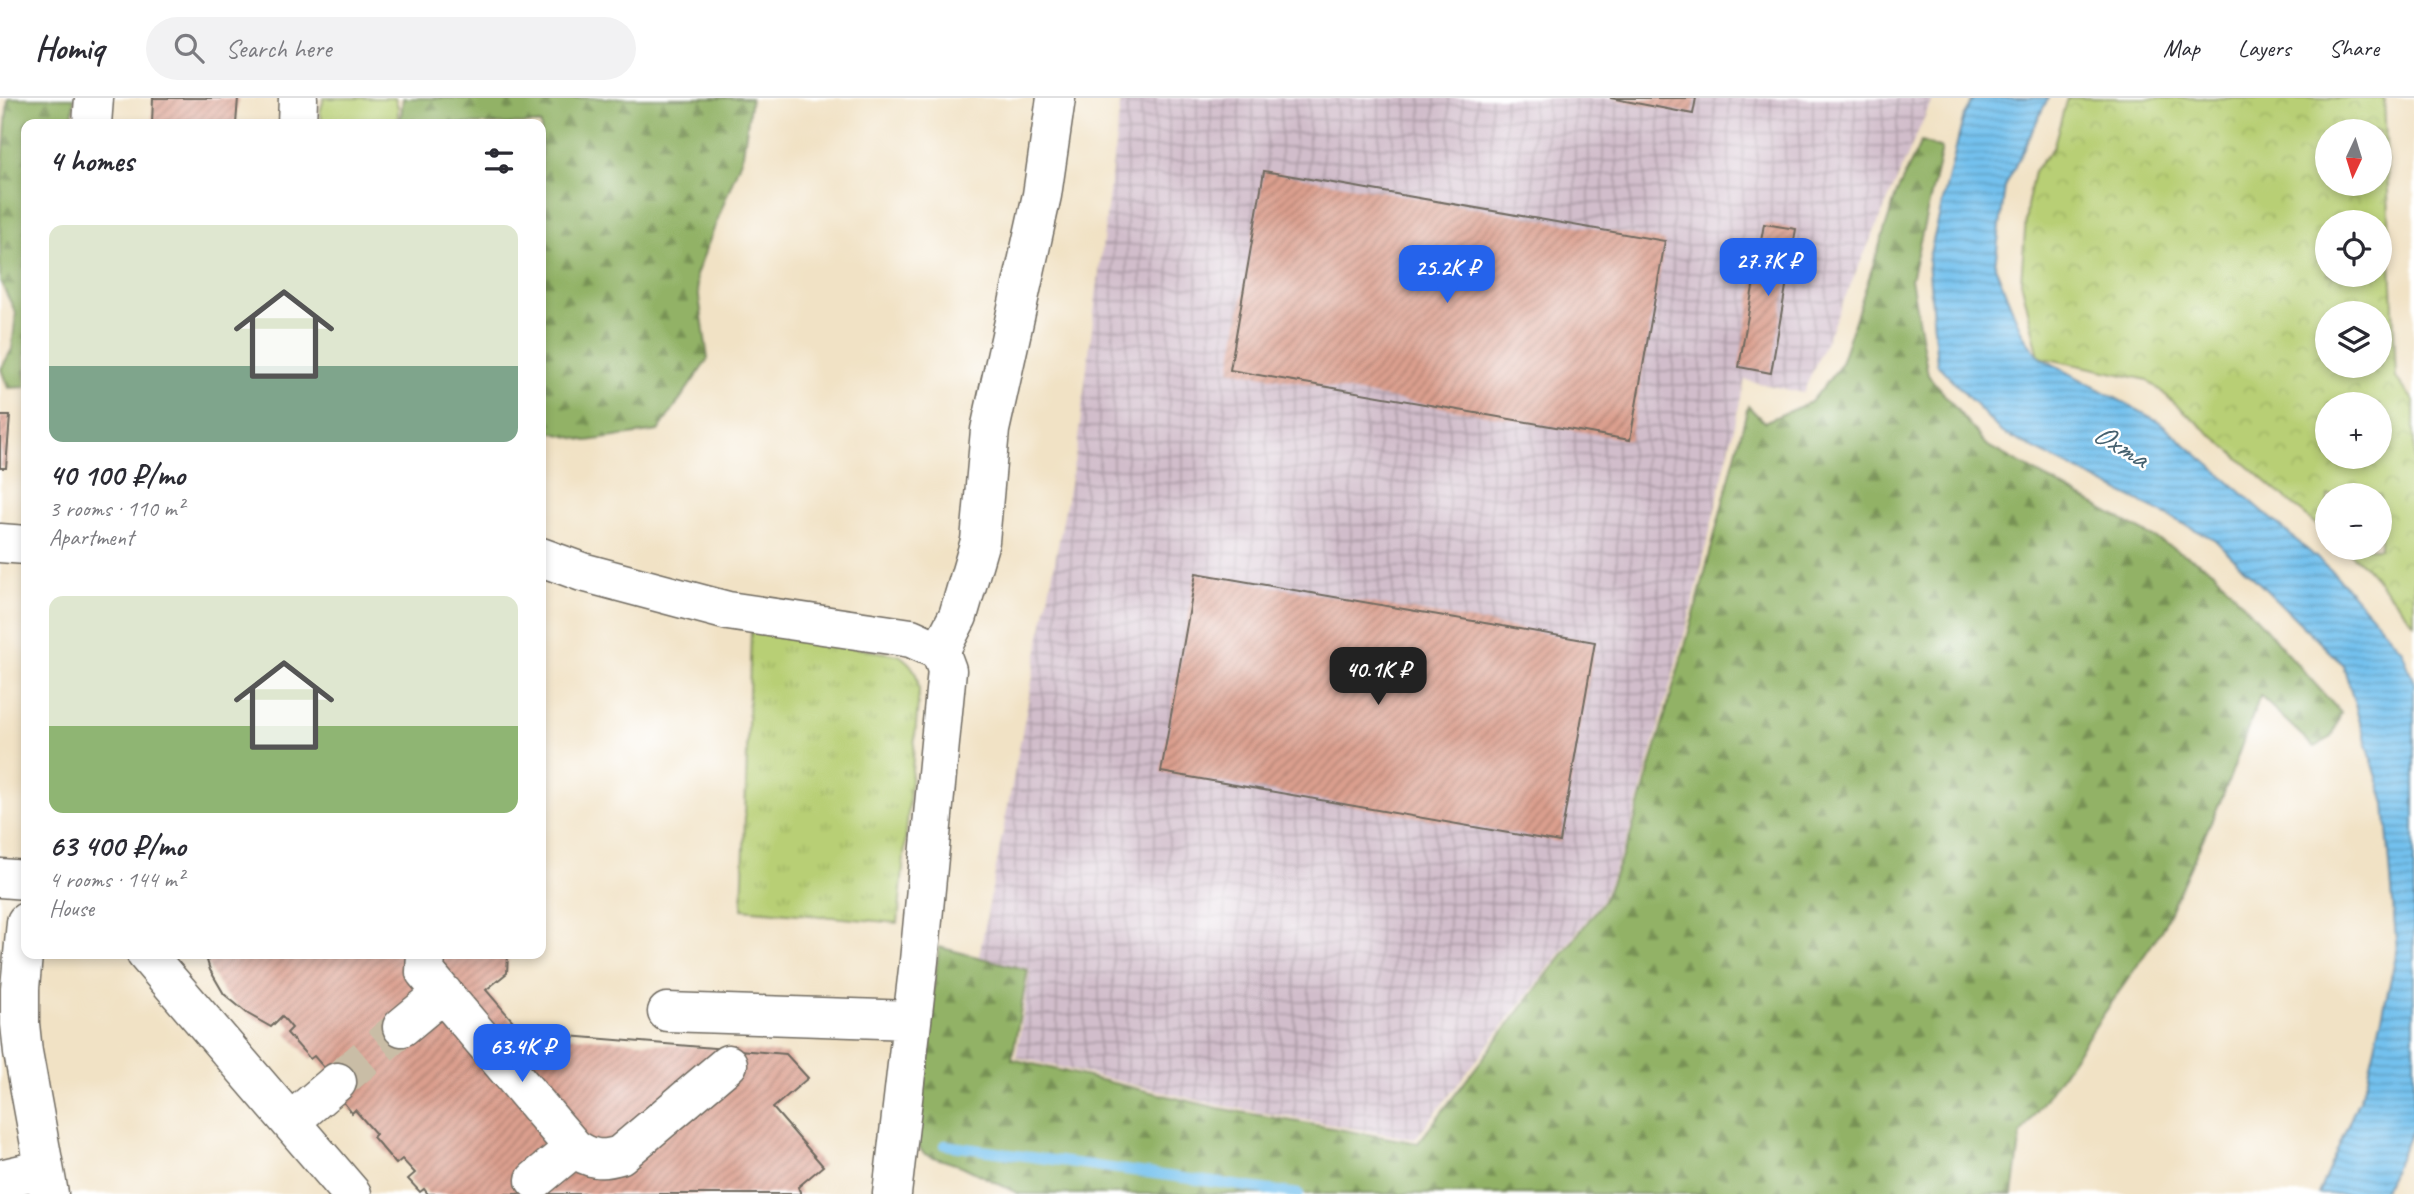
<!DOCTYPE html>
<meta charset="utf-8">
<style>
:root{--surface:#fff;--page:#f2f2f3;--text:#2b2b33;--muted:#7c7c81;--line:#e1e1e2;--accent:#2563eb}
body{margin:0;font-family:Caveat,sans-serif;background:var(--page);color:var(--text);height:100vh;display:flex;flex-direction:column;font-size:26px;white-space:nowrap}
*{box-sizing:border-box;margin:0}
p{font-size:23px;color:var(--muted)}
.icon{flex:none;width:38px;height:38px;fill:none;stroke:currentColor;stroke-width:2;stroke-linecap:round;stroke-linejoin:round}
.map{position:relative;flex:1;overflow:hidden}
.drawer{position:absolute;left:21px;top:21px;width:525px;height:840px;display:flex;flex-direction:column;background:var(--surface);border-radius:14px;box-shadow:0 4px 10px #0003}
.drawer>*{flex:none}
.needle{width:46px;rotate:184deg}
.buttons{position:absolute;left:2315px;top:21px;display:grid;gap:14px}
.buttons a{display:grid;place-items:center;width:77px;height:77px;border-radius:50%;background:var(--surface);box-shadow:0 4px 10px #0003;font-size:35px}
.price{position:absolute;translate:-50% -60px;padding:0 16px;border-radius:14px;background:var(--accent);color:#fff;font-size:23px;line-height:46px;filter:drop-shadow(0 2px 4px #0008)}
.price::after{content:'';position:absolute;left:50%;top:42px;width:21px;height:16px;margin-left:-10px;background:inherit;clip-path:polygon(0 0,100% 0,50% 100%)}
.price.active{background:#222;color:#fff}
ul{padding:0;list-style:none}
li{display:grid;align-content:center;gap:14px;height:371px;padding:0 28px}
li span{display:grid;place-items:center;height:217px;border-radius:14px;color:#555}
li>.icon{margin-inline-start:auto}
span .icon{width:126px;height:126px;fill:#fffc;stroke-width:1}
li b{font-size:30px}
h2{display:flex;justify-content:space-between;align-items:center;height:84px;padding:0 28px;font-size:30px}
header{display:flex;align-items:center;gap:42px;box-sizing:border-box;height:98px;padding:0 35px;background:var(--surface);border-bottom:2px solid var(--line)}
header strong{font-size:33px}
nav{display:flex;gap:38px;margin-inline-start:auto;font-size:24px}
.search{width:490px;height:63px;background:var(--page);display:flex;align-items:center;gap:18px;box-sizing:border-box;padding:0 24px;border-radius:38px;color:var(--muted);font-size:26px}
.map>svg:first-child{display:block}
.industrial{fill:url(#industrial-grid)}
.grass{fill:url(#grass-tufts);stroke:#727d50;stroke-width:2}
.forest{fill:url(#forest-firs);stroke:#5e6e48;stroke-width:2}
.park{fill:url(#park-crowns);stroke:#727d50;stroke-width:2;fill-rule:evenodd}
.garden{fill:#b8cf74;stroke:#727d50;stroke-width:2}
.water{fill:url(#water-rules);stroke:#4f768c;stroke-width:2}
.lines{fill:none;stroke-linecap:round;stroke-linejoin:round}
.stream{stroke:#73c1ee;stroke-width:10}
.building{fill:url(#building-hatch)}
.minor-tunnel{stroke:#c9bda6;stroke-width:38;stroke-dasharray:38 19;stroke-linecap:butt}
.minor-casing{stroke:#706b61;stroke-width:41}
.minor{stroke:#fff;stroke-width:38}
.labels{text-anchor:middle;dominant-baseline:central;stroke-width:5;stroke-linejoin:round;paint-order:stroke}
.water-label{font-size:30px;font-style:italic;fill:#44606f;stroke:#fff}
</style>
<header>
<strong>Homiq</strong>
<div class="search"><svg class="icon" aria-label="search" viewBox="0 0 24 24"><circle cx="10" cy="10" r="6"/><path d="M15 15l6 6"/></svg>Search here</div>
<nav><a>Map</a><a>Layers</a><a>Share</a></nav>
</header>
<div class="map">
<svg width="2414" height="1096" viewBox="0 0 2414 1096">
<defs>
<pattern id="industrial-grid" width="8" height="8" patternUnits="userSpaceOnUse" patternTransform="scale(1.75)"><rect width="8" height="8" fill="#d1bdcb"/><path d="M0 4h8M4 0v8" fill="none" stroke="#aa9aa5"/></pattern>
<pattern id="grass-tufts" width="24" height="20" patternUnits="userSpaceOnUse" patternTransform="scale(1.75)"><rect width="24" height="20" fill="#b8cf74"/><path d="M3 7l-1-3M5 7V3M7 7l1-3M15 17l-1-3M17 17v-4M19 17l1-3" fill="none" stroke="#9eb265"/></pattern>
<pattern id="forest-firs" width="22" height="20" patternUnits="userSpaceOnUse" patternTransform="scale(1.75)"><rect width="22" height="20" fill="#92b266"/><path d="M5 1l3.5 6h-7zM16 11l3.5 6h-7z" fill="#779154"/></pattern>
<pattern id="park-crowns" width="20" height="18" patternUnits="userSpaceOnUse" patternTransform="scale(1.75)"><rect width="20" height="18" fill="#b8cf74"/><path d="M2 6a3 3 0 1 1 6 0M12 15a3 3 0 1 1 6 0" fill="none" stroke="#9eb265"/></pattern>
<pattern id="water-rules" width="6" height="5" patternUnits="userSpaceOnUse" patternTransform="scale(1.75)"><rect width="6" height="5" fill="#73c1ee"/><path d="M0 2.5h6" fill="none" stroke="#5f9dc1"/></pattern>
<pattern id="building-hatch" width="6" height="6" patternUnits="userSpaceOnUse" patternTransform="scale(1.75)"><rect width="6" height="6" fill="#db9f8e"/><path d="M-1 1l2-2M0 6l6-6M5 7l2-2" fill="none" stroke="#b28274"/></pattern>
</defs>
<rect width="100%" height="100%" fill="#fff"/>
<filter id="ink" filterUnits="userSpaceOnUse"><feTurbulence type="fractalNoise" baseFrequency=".0143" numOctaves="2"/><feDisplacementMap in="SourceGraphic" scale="14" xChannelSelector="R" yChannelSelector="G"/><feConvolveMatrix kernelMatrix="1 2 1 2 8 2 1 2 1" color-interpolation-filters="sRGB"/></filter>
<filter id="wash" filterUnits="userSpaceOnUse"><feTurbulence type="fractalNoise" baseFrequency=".00686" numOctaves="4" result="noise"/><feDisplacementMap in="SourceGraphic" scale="28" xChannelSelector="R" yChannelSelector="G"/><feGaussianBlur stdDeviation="1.57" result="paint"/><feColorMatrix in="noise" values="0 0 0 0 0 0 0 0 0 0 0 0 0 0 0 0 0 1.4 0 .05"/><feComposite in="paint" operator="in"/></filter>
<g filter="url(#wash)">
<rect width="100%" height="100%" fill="#f1e2c5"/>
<!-- industrial -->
<path class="industrial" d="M1121 0H1933L1803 295 1745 282 1694 502 1628 739 1602 802 1415 1041 1218 1007 1016 959 1030 871 979 858 1077 349Z"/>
<!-- grass -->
<path class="grass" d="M751 533 899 557C914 567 918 576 919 594L898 825 742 811Z"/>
<!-- forest -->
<path class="forest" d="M8 0H74L72 26H26V289L8 290 1 271 12 251 16 215 0 183V100Z
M403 0H751L743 56 696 177 708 261 658 333 587 343 541 332V26H400Z
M1921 44 1942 51 1911 181 1928 277 1986 347 2213 472 2341 615 2332 639 2314 649 2260 598 2224 695 2161 833 2021 1036 2013 1096H1019L964 1069 924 1056 915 1044 939 849 1028 872 1012 961 1218 1010 1418 1045 1604 802 1630 739 1696 509 1748 308 1764 324 1811 304 1840 268 1897 94Z"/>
<!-- park -->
<path class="park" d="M2067 0H2384L2396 280 2414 303V525L2365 468 2343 450H2380V397H2328L2327 436 2148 282 2039 259 2021 183 2027 108 2034 73 2053 50ZM2328 33H2380V86H2328ZM2328 124H2380V177H2328ZM2328 215H2380V268H2328ZM2328 306H2380V359H2328Z"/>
<!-- garden -->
<path class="garden" d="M324 0H395L398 9V24L397 26H323L320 14Z"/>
<!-- water -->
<path class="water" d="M1974 0H2048L2005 89 1995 168 2022 235 2039 259 2160 324 2333 474 2402 552 2414 585V1029L2382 1096H2318L2367 983 2397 854 2385 706 2343 567 2214 441 2001 334 1937 266 1928 163 1964 17Z"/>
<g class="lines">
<!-- stream -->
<path class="stream" d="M945 1047 1299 1096"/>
</g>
<g id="blocks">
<!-- building -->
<path class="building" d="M153 0H238L236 26H152Z
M1610 0H1696L1693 16Z
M1264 73 1665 143 1630 342 1230 272Z
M1764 126 1796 131 1771 275 1739 269Z
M0 318H10L6 370H0Z
M1196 475 1595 544 1560 744 1161 674Z
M205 856H508L507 875 486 892 544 959 568 938 786 956 808 980 773 1010 823 1068 798 1089 801 1096H428L424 1091 420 1094 408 1081 415 1075 402 1061 396 1066 373 1039 376 1036 355 1012 352 1015 341 1001 347 996 314 958 310 961 287 935 292 930 282 918 271 929 248 916 224 896 210 872Z"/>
</g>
</g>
<g filter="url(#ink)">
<use href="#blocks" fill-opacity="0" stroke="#706b61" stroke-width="2"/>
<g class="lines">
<!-- minor-tunnel -->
<path class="minor-tunnel" d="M337 984 402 929"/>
<defs>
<path id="minor" d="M92 26 94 0
M297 26 298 0
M0 445 26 447
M541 459 582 474 728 513 911 540 940 553
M0 780 26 782
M26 824 20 890V926L23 954 49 1096
M146 856 352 1096
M426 856 425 874 574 1050C590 1061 601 1063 620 1057L728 966
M667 914 912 922
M402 929 443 895
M290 1024 337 984
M0 1081 44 1071
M535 1082 574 1050
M892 1096 919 863 947 572 940 553 958 518 980 443 990 332 1042 97 1056 0"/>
</defs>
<!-- minor casing -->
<use href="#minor" class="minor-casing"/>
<!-- minor -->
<use href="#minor" class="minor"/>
</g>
</g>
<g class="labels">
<!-- water labels -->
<g class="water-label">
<text transform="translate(2121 347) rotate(31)">Охта</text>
</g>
</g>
</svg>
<div class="buttons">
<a><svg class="needle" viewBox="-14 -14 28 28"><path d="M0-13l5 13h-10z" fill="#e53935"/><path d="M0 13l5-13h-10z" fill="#7c7c81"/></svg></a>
<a><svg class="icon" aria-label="locate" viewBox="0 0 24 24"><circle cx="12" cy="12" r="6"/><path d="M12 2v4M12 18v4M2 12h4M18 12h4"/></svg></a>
<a><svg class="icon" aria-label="layers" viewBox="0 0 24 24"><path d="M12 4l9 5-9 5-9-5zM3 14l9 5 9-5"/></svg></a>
<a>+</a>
<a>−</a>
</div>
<b class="price" style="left:1768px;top:200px">27.7K ₽</b>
<b class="price" style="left:1447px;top:207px">25.2K ₽</b>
<b class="price active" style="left:1378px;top:609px">40.1K ₽</b>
<b class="price" style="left:522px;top:986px">63.4K ₽</b>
<section class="drawer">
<h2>4 homes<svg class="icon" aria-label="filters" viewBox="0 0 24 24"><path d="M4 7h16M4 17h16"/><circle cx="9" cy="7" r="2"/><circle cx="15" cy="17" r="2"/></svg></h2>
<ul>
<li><span style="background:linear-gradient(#dfe7d0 65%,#7fa58c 0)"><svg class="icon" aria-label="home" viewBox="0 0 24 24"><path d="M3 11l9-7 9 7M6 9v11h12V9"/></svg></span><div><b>40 100 ₽/mo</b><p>3 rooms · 110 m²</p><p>Apartment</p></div></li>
<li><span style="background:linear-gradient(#dfe7d0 60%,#8fb573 0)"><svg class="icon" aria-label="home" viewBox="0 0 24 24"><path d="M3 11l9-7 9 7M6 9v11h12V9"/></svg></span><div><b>63 400 ₽/mo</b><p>4 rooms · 144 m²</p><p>House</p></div></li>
</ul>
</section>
</div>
